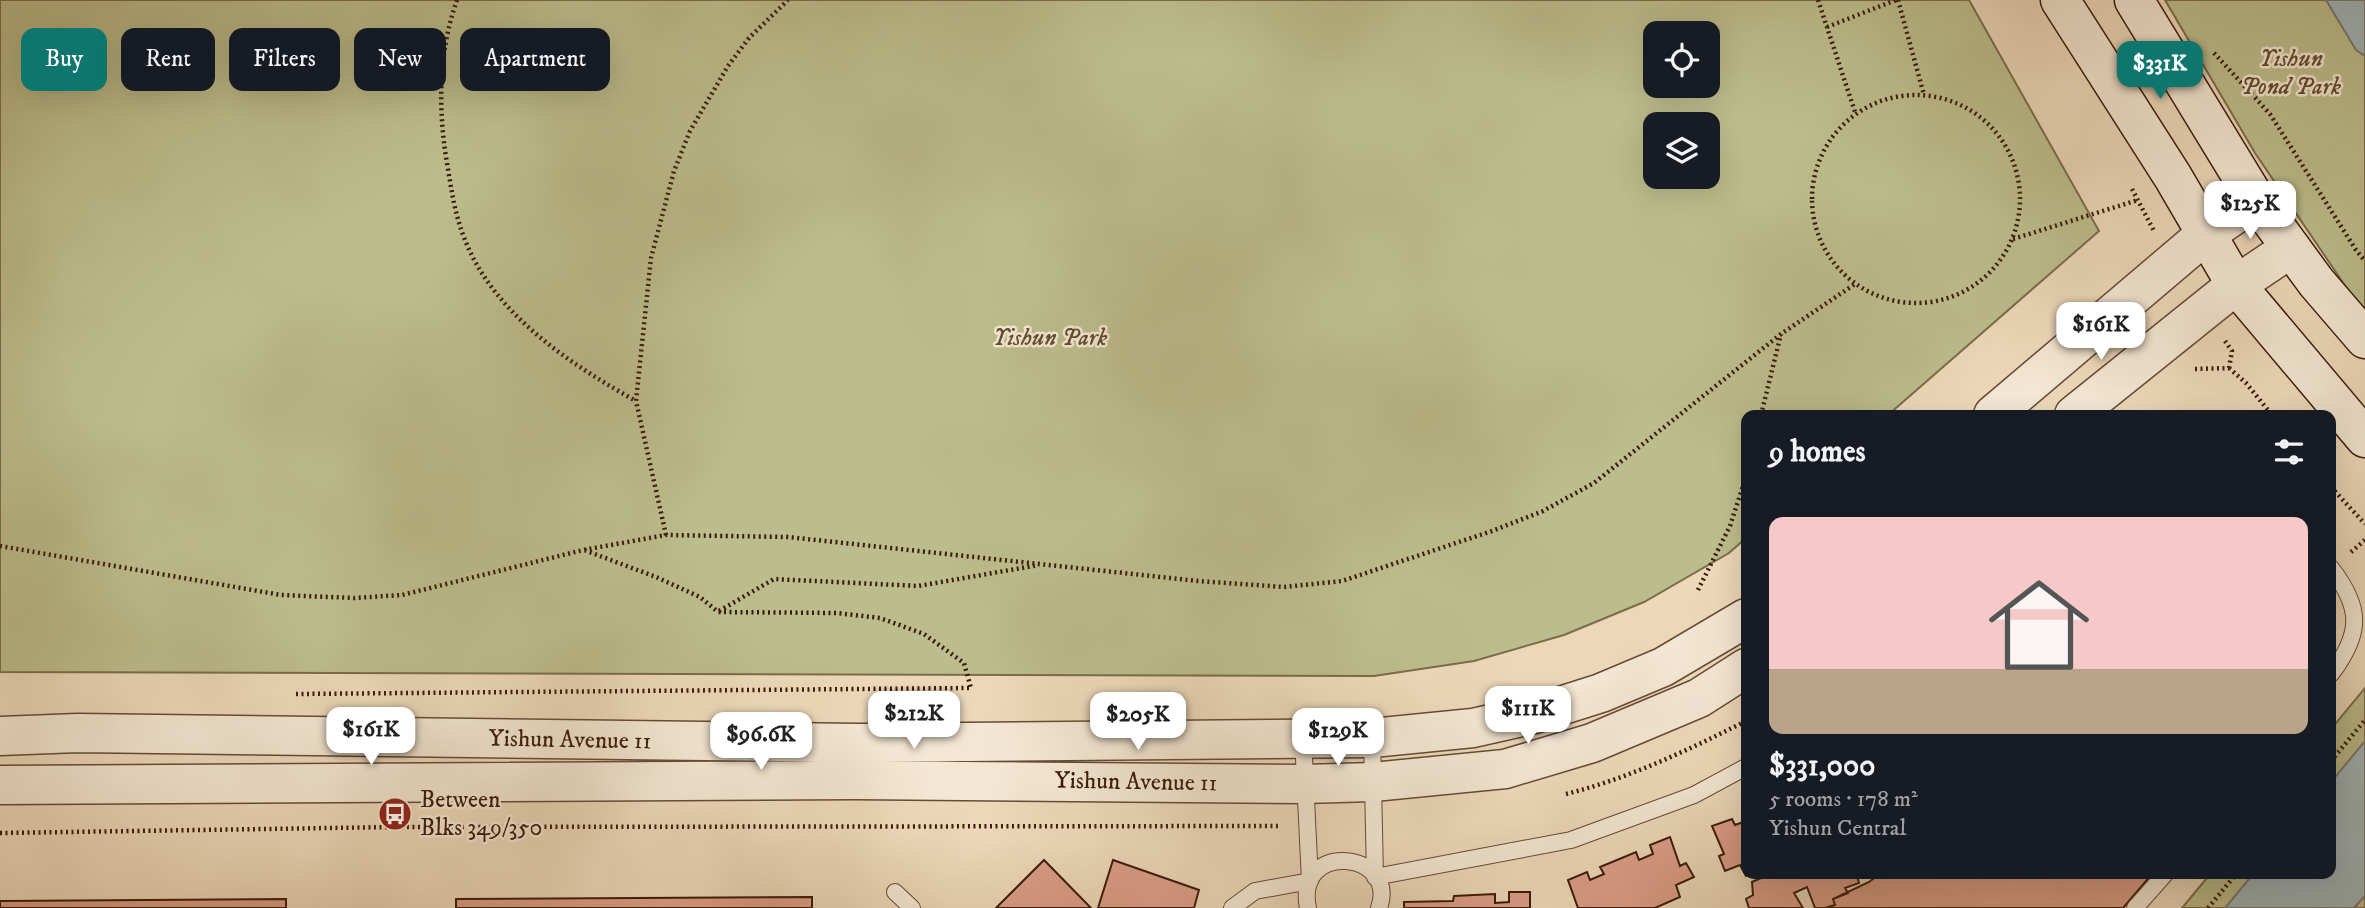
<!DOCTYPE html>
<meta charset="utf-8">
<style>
:root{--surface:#171b24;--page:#242831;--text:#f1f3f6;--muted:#9ea1a6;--accent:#0f766e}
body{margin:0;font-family:"IM FELL DW Pica",serif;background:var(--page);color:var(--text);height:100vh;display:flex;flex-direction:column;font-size:26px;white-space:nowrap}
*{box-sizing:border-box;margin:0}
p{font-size:23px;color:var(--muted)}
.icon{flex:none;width:38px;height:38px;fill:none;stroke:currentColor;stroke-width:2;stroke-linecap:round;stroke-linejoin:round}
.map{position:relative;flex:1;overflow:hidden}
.drawer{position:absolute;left:1741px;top:410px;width:595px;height:469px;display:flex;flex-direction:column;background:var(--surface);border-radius:14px;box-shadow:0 7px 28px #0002}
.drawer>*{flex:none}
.guide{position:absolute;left:21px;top:28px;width:665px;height:63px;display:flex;gap:14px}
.fabs{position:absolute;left:1643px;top:21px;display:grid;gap:14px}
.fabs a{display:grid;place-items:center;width:77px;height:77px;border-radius:14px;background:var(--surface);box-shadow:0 7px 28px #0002;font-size:35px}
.price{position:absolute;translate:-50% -60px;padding:0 16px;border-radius:14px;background:#fff;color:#222;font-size:23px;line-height:46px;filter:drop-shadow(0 2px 4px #0008)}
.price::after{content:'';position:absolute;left:50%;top:42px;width:21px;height:16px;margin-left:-10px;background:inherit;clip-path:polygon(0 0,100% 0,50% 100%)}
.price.on{background:var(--accent);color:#fff}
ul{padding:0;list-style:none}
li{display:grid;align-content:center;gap:14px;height:371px;padding:0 28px}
li span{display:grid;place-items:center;height:217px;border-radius:14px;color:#555}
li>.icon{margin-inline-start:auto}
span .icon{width:126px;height:126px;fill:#fffc;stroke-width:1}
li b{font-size:30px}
h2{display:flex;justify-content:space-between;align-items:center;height:84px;padding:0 28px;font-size:30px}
.chip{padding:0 24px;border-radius:14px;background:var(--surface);box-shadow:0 7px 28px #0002;font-size:24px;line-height:63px}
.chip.on{background:var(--accent);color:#fff}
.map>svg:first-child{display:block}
.green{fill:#bcbd8c;stroke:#7b6c4a;stroke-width:2;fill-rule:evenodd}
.water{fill:#9fb6bb;stroke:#777874;stroke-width:2}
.building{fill:#db9d86;stroke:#3a1b09;stroke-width:2}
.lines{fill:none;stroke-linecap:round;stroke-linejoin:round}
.service-casing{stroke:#664a35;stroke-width:18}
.tertiary-casing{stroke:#664a35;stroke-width:41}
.secondary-casing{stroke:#3a1b09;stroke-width:41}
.path{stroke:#3a1b09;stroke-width:4.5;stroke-dasharray:2 3.5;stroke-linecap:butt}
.service{stroke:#f3e6d2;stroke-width:16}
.tertiary{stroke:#f3e6d2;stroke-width:38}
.secondary{stroke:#f3e6d2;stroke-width:38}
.labels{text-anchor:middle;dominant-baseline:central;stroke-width:5;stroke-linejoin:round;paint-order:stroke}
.park-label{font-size:24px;font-style:italic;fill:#614c30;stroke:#f3e6d2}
.street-label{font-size:24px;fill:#3a1b09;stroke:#f3e6d2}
.poi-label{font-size:24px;fill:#3a1b09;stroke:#f3e6d2;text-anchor:start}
</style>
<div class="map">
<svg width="2365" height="908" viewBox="0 0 2365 908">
<rect width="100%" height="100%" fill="#ecd8b9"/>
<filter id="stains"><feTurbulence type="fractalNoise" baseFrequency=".00286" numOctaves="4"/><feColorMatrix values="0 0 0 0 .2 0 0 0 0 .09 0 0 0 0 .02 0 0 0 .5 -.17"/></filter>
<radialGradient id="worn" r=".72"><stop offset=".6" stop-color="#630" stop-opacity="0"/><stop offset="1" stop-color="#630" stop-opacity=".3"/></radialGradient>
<!-- green -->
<path class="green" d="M0 0H1969L2099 231 1888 415H1746V538L1729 553 1644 602 1564 635 1474 661 1374 676 0 672ZM1708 33V86H1656V33ZM1708 124V177H1656V124Z
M2165 0H2365V315L2255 153Z
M2365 688V908H2182L2211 873H2331V729Z"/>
<!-- water -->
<path class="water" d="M2326 0H2365V56L2356 50Z
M2365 741V896L2354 908H2225L2254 873H2331V782Z"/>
<!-- building -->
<path class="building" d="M1746 811V873H1754L1746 876 1740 865 1725 871 1719 856 1724 854 1712 826 1732 819 1735 825 1746 821 1745 812Z
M1670 837 1680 866 1686 863 1694 877 1676 885 1680 897 1655 908H1578L1568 880 1587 872 1590 880 1604 874 1600 867 1636 852 1639 860 1653 854 1650 845Z
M1044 860 1091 908H996Z
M1113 860 1199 890 1194 908H1098Z
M1767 873H1856L1859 883 1845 888 1848 893 1833 899 1835 905 1825 908H1815L1807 887 1794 893 1803 908H1749L1746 899 1753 895 1752 882 1768 875Z
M2153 873 2123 908H1825L1835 905 1833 899 1869 882 1881 873Z
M1509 892H1530V908H1404V902L1453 901 1454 896 1495 894V903L1509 902Z
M812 897V908H456V899Z
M286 899V908H0V901Z"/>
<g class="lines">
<defs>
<path id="service" d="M2331 568C2362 608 2362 633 2331 674
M1372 738 1375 877 1571 840 1694 795 1746 767
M895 892 912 908
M1232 908 1255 891 1310 881 1303 738
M1308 908C1294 840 1399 851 1379 908
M2135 908 2166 873"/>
<path id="tertiary" d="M1993 415 2205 235 2256 200
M2074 415 2236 285 2291 248
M0 736 78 733 858 743 1372 738 1473 728 1535 714 1601 693 1663 667 1746 618
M0 785 856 780 1304 784 1373 782 1505 769 1592 743 1699 698 1746 668"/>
<path id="secondary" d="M2060 0 2173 177 2236 285 2365 438
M2134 0 2256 200 2316 282 2365 339"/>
</defs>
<!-- service casing -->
<use href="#service" class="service-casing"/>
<!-- tertiary casing -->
<use href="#tertiary" class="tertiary-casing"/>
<!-- secondary casing -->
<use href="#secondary" class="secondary-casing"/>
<!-- path -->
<path class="path" d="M457 0C439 51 438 105 446 157 451 186 454 213 465 240 494 314 570 364 636 401
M1818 0 1855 112
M1898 0 1924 95
M1827 27 1896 0
M2214 53 2270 114 2356 250 2365 261
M1812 199a104 104 0 1 1 208 0a104 104 0 1 1-208 0Z
M2132 189 2154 231
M2013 239 2138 200
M2225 341 2232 351 2229 368
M2229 368 2246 383 2272 415
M2195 369 2229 368
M1761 415 1781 334
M2331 487 2365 524
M666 535 636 401 651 258 674 171 690 131 728 66 749 38 788 0
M0 546 281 595 354 598 402 595 583 550 666 535 788 537 1198 581 1284 587 1342 581 1492 531 1543 511 1594 483 1781 334 1855 284
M2351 552 2365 540
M1698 590 1730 526 1746 477
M719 611 774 579 918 586 1039 565
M296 694 971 688 964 663 924 634 880 618 837 613 718 612 700 597 656 577 584 550
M2331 761 2365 720
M1566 794C1630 778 1688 750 1746 721
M0 833 395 827 1280 826
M2208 908 2237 873"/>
<!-- service -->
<use href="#service" class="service"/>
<!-- tertiary -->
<use href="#tertiary" class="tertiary"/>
<!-- secondary -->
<use href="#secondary" class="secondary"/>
</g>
<!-- icons -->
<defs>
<symbol id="bus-disc" viewBox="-11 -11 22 22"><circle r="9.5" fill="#8f2418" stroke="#f3e6d2"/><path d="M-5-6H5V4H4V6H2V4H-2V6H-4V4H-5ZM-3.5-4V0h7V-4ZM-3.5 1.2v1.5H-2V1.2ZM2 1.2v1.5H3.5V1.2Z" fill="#fff"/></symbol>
</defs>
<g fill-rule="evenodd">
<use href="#bus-disc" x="376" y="795" width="38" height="38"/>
</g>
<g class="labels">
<!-- park labels -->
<g class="park-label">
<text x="2291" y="59">Yishun<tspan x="2291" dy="28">Pond Park</tspan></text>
<text x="1050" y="338">Yishun Park</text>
</g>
<!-- street labels -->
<g class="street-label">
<text transform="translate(570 740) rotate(1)">Yishun Avenue 11</text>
<text transform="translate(1136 782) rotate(1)">Yishun Avenue 11</text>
</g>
<!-- poi labels -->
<g class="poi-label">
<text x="420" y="800">Between<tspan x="420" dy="28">Blks 349/350</tspan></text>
</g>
</g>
<rect width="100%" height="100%" filter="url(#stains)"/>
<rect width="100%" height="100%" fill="url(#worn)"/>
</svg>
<div class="fabs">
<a><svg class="icon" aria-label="locate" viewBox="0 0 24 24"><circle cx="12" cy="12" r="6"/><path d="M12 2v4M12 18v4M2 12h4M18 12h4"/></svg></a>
<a><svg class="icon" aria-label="layers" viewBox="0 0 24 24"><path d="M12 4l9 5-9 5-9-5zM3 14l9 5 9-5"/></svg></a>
</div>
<b class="price on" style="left:2160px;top:101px">$331K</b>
<b class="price" style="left:2250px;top:241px">$125K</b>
<b class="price" style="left:2101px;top:362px">$161K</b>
<b class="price" style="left:1528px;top:746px">$111K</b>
<b class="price" style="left:914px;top:751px">$212K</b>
<b class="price" style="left:1138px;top:752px">$205K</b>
<b class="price" style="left:371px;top:767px">$161K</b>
<b class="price" style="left:1338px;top:768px">$129K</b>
<b class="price" style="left:761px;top:772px">$96.6K</b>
<div class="guide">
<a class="chip on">Buy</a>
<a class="chip">Rent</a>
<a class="chip">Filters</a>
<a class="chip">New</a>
<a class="chip">Apartment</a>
</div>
<section class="drawer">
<h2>9 homes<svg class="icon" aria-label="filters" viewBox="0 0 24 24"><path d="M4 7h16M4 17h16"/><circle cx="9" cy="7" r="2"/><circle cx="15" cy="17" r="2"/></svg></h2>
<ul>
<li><span style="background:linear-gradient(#f6c9c9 70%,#b9a48a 0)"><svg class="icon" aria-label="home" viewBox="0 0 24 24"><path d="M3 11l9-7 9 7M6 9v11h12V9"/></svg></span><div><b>$331,000</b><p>5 rooms · 178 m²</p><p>Yishun Central</p></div></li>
</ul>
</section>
</div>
